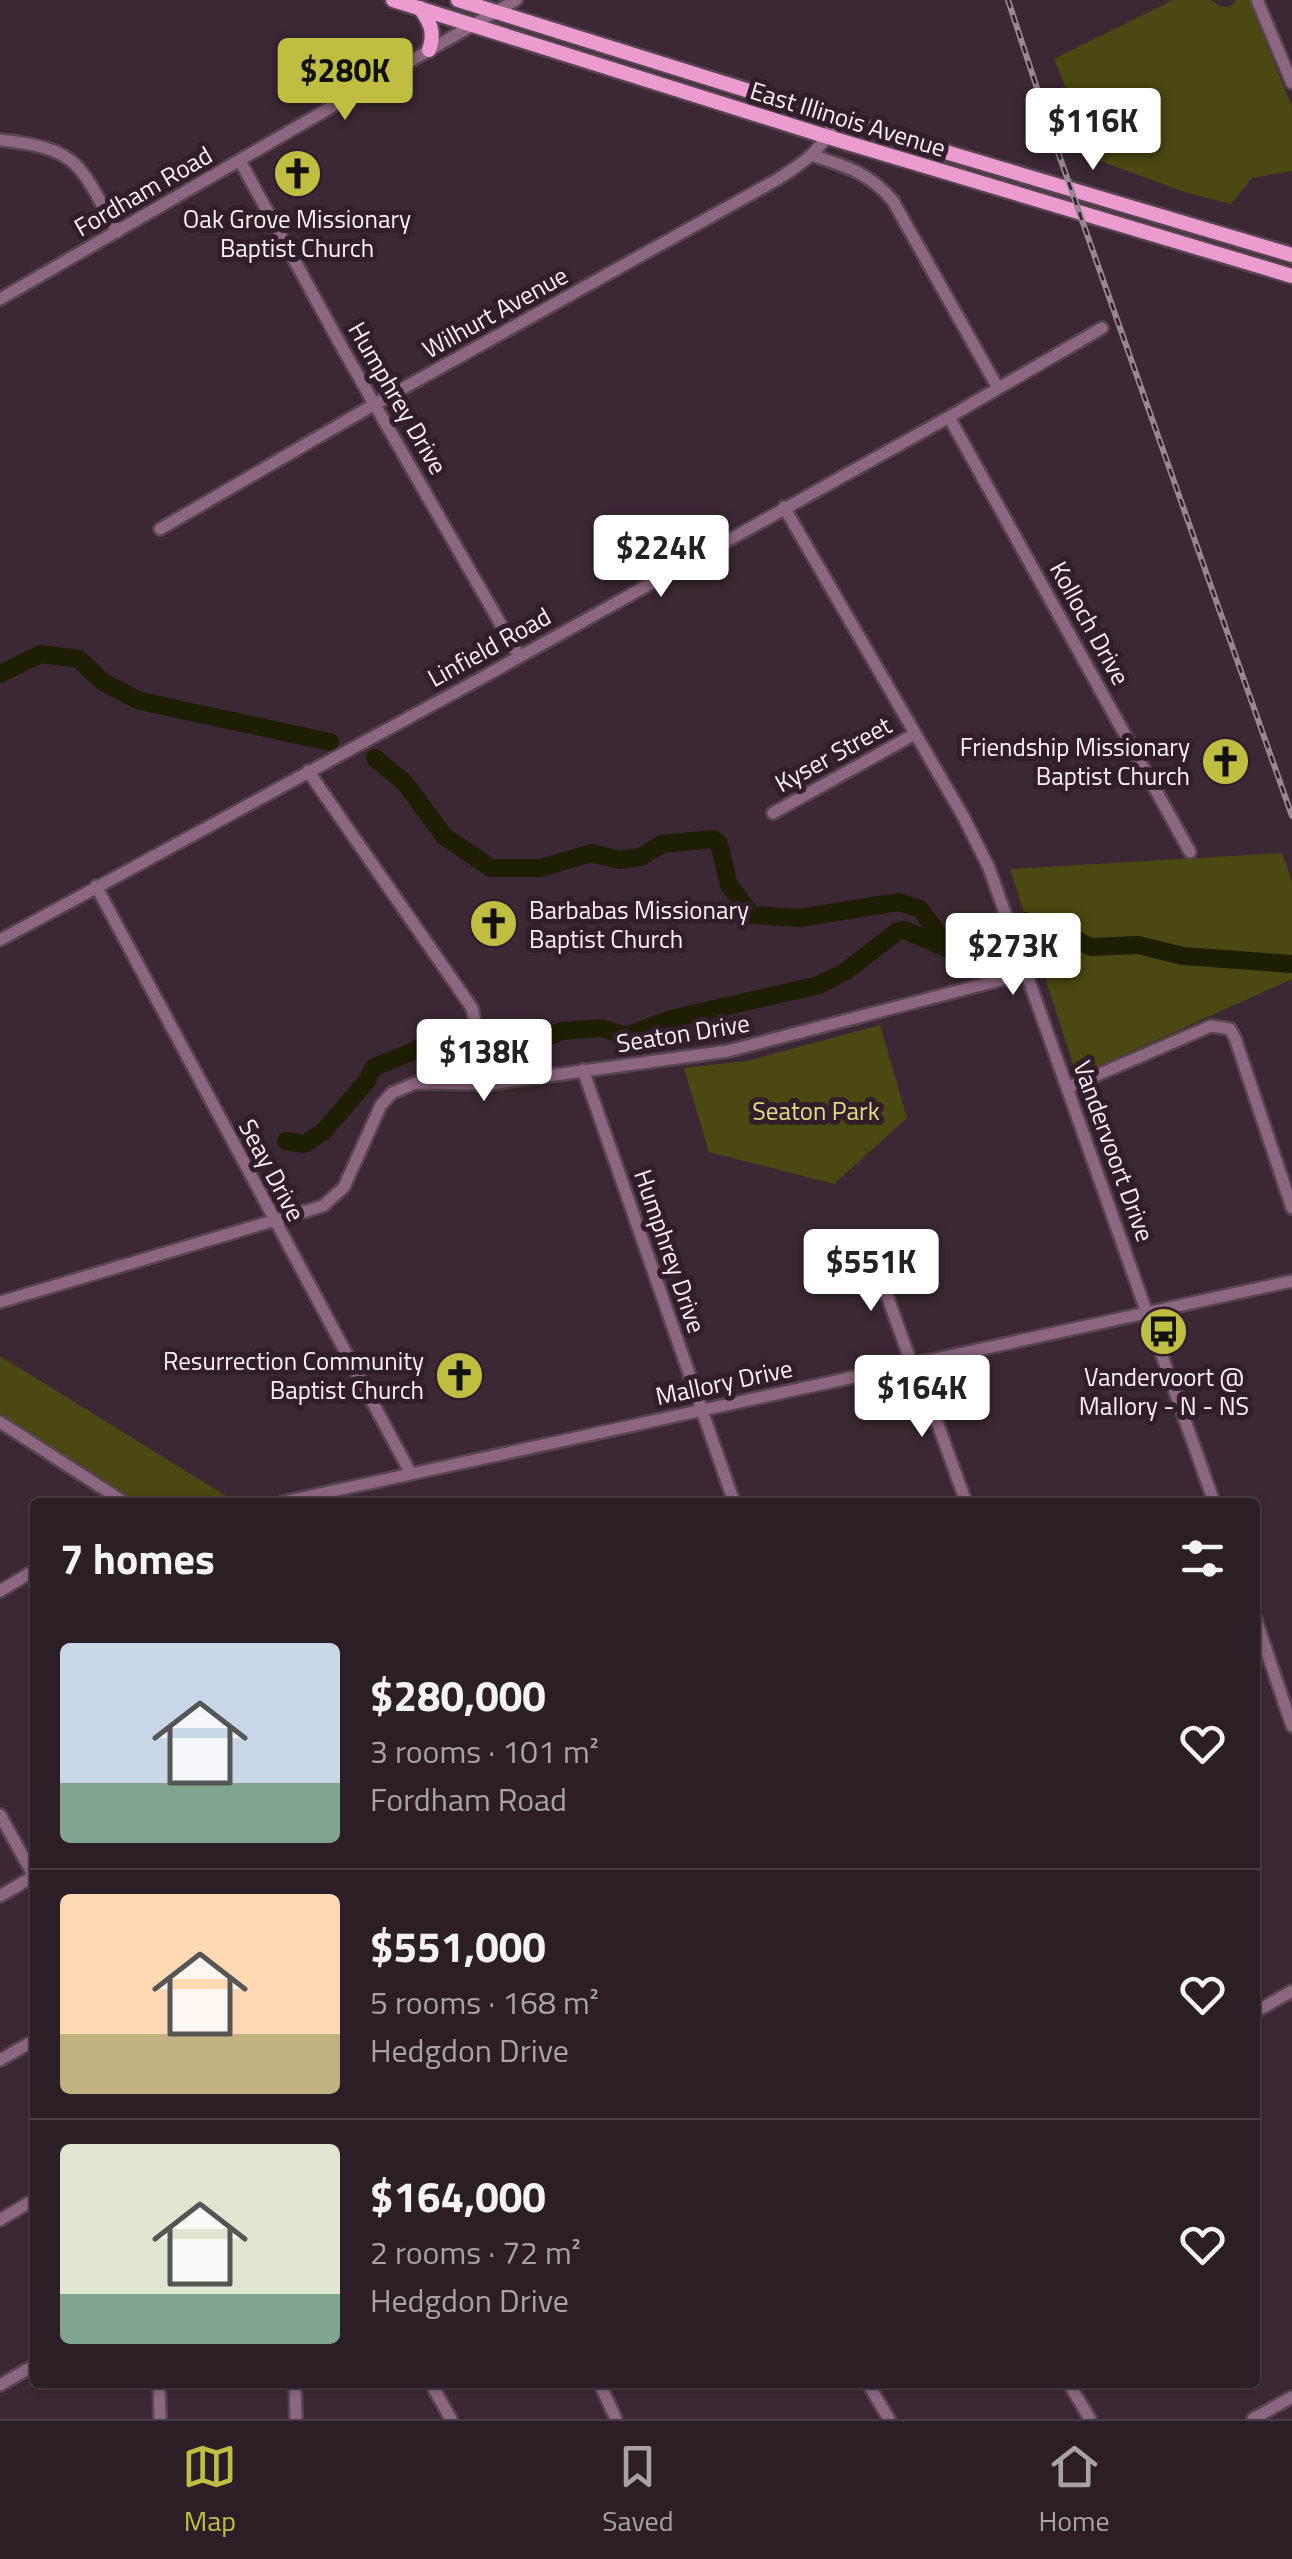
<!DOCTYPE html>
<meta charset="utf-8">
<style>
:root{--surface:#2c1e27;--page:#382b33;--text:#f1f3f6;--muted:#a6a2a7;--line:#483c44;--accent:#c0be41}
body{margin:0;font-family:"Titillium Web",sans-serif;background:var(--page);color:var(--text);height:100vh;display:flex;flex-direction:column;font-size:38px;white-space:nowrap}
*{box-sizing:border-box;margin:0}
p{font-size:32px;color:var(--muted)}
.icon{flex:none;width:55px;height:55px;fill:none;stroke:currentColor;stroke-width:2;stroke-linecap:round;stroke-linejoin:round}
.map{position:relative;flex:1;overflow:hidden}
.panel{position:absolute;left:30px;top:1498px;width:1230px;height:890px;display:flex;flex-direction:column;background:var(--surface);border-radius:10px;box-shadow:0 2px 8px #0004,0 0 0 2px var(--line)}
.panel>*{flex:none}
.price{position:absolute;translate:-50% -85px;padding:0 22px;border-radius:10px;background:#fff;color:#222;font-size:32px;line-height:65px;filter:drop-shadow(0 2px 5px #0008)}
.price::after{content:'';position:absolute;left:50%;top:60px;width:30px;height:22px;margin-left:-15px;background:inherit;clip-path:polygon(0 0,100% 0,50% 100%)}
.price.current{background:var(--accent);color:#111}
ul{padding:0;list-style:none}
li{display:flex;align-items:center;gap:30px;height:250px;padding:0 30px}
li+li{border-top:2px solid var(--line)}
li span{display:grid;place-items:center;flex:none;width:280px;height:200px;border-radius:10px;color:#555}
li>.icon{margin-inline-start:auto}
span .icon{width:120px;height:120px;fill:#fffc;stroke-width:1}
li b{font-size:42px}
h2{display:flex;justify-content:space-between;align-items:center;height:120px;padding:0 30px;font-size:42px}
.menu{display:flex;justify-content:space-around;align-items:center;height:140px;border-top:2px solid var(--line);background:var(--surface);font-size:28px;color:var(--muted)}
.menu a{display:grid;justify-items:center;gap:5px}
.menu .current{color:var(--accent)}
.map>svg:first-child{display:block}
.green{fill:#4a4911}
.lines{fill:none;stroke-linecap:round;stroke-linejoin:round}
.river{stroke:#1e1e02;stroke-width:18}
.minor-casing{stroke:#56444f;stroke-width:16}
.major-casing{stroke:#56444f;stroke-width:19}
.minor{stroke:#8d667f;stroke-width:11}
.major{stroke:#eb9bd0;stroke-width:14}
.rail-casing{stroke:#978791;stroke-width:6}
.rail{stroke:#301f2a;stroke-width:2.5;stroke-dasharray:8;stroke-linecap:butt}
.labels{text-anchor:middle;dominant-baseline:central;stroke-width:10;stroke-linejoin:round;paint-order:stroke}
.street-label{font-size:25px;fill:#fceff7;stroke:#301f2a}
.poi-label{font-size:25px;fill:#fceff7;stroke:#301f2a}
.park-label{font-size:25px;fill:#dd8;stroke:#301f2a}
</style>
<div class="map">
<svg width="1292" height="2419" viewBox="0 0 1292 2419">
<rect width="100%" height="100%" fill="#3b2834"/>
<!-- green -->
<path class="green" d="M1173 0H1211L1221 7H1230L1236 0H1249L1292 107V171L1252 178 1231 204 1184 192 1095 159 1054 59Z
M1282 853 1292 882V979L1077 1076 1010 869Z
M880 1025 907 1118 834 1184 709 1152 684 1068 747 1061Z
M0 1356 236 1502H139L0 1413Z"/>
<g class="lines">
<!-- river -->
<path class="river" d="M0 674 41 654 79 659 103 682 140 701 330 742
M375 758 405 783 444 836 491 868H541L591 853 619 860 641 857 662 844 713 839 719 844 729 885 752 915 799 918 899 902 920 909 950 950 996 935
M1025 921 1047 926 1091 947 1138 945 1183 956 1292 964
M500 1051H510L562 1031 601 1028 626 1036 671 1019 819 985 846 971 898 931 905 930 950 950
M286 1141 304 1144 323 1132 366 1082 374 1067 417 1050 433 1037H440L468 1052"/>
<defs>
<path id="minor" d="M1257 0 1292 83
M0 140C82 149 79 165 117 232
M814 156C846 166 871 174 893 201L998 388
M240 161 344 351 519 656
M0 299 516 0
M949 417 1190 852
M784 507 963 816 989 868 1214 1502
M160 529 375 404 778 179C807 160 822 151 836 118
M308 771 472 1008 489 1084
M773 813 915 734
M96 886 411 1474
M0 940 478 680 949 417 1102 328
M583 1070 734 1502
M1067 1088 1211 1026 1230 1029 1235 1038 1292 1208
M870 1248 912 1365
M0 1302 323 1206 344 1187 381 1105 392 1093 416 1083 489 1084 728 1051 1027 973
M916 1364 966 1502
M0 1422 124 1502
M283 1502 1292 1281
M0 1591 35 1570
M1255 1617 1292 1726
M0 1815 35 1878
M0 1896 34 1876
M1255 2012 1292 1991
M0 2060 35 2040
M0 2220 35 2199
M159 2382 160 2419
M295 2382 296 2419
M430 2382 451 2419
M599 2382 616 2419
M867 2382 889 2419
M1068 2382 1090 2419
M0 2385 35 2365
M1253 2419 1292 2397"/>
<path id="major" d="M393 0 828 137 1292 276
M458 0 932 148 1292 255
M420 8C431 23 435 33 429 50"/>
</defs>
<!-- minor casing -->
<use href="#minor" class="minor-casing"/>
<!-- major casing -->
<use href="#major" class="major-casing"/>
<!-- minor -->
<use href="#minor" class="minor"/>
<!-- major -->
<use href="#major" class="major"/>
<defs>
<path id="rail" d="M1008 0 1058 152 1292 816"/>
</defs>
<!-- rail casing -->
<use href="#rail" class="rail-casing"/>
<!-- rail -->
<use href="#rail" class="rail"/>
</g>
<!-- icons -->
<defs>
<symbol id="church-disc" viewBox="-11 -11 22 22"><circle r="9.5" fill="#c0be41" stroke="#301f2a"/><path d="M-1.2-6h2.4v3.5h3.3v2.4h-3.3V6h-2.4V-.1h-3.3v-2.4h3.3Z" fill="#111"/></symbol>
<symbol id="bus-disc" viewBox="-11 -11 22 22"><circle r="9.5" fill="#c0be41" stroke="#301f2a"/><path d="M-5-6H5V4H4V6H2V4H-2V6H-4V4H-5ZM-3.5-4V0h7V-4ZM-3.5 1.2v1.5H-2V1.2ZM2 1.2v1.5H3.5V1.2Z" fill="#111"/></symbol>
</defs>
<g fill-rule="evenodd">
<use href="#church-disc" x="270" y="146" width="55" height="55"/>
<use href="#church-disc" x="1198" y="734" width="55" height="55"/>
<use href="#church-disc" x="466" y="896" width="55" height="55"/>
<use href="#bus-disc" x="1136" y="1304" width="55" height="55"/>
<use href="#church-disc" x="432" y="1348" width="55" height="55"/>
</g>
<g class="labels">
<!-- street labels -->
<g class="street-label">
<text transform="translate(848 119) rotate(17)">East Illinois Avenue</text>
<text transform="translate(143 191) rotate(-30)">Fordham Road</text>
<text transform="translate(495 312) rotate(-29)">Wilhurt Avenue</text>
<text transform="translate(398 398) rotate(60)">Humphrey Drive</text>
<text transform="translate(1090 623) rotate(61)">Kolloch Drive</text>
<text transform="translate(489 647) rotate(-29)">Linfield Road</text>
<text transform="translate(833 754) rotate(-29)">Kyser Street</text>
<text transform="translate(683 1033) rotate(-9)">Seaton Drive</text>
<text transform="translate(1114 1151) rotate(70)">Vandervoort Drive</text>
<text transform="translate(272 1170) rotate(62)">Seay Drive</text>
<text transform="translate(670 1251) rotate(71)">Humphrey Drive</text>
<text transform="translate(724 1382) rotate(-12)">Mallory Drive</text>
</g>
<!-- poi labels -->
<g class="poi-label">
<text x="297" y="219">Oak Grove Missionary<tspan x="297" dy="29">Baptist Church</tspan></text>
<text x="1190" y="747" text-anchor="end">Friendship Missionary<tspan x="1190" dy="29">Baptist Church</tspan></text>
<text x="529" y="910" text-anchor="start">Barbabas Missionary<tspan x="529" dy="29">Baptist Church</tspan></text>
<text x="424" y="1361" text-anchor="end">Resurrection Community<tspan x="424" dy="29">Baptist Church</tspan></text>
<text x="1164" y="1377">Vandervoort @<tspan x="1164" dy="29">Mallory - N - NS</tspan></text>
</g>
<!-- park labels -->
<g class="park-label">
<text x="816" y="1111">Seaton Park</text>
</g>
</g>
</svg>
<b class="price current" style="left:345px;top:123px">$280K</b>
<b class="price" style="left:1093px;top:173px">$116K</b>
<b class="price" style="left:661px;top:600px">$224K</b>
<b class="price" style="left:1013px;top:998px">$273K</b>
<b class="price" style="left:484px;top:1104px">$138K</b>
<b class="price" style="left:871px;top:1314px">$551K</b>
<b class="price" style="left:922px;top:1440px">$164K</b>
<section class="panel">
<h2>7 homes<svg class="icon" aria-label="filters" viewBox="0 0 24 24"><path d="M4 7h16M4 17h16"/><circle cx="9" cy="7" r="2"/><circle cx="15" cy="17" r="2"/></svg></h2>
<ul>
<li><span style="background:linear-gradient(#c9d6e8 70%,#7fa58c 0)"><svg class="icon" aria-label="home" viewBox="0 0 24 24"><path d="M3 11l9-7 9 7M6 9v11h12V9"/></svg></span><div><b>$280,000</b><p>3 rooms · 101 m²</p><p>Fordham Road</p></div><svg class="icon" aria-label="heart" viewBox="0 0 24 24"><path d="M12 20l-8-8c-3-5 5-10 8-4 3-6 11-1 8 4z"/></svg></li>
<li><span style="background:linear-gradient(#ffd9b3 70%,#c2b280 0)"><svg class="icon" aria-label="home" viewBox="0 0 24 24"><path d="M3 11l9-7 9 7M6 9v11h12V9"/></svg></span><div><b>$551,000</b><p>5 rooms · 168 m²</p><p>Hedgdon Drive</p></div><svg class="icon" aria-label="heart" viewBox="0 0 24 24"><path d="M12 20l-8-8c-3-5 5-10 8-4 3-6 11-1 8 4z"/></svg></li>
<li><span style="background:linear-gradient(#dfe7d0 75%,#7fa58c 0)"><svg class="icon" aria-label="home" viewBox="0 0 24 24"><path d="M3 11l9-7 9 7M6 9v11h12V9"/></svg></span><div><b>$164,000</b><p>2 rooms · 72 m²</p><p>Hedgdon Drive</p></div><svg class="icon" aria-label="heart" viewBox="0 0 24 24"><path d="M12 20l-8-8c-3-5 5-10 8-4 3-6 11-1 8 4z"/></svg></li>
</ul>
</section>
</div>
<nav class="menu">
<a class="current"><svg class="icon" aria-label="map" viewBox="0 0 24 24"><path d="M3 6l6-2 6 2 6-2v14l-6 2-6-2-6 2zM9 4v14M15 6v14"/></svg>Map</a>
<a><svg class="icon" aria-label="saved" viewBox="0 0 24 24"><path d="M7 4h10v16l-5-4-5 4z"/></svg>Saved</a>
<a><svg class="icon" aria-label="home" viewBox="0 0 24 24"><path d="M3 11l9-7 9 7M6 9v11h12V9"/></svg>Home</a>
</nav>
